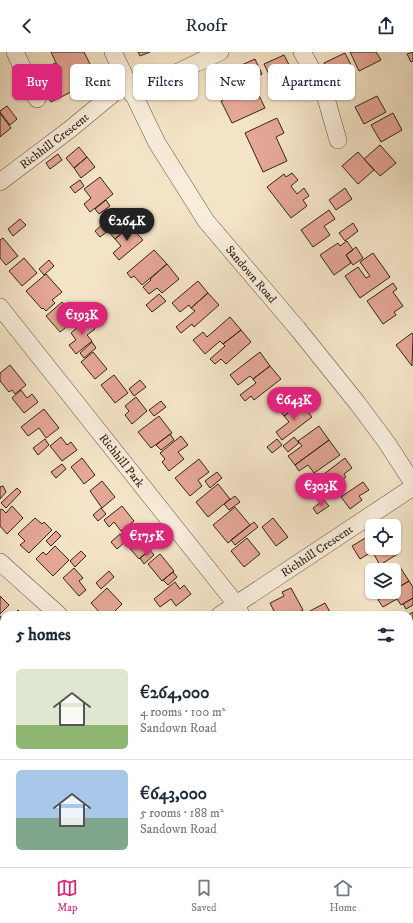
<!DOCTYPE html>
<meta charset="utf-8">
<style>
:root{--surface:#fff;--page:#f6f6f7;--text:#1f2937;--muted:#747a83;--line:#e0e1e3;--accent:#db2777}
body{margin:0;font-family:"IM FELL DW Pica",serif;background:var(--page);color:var(--text);height:100vh;display:flex;flex-direction:column;font-size:15px;white-space:nowrap}
*{box-sizing:border-box;margin:0}
p{font-size:13px;color:var(--muted)}
.icon{flex:none;width:22px;height:22px;fill:none;stroke:currentColor;stroke-width:2;stroke-linecap:round;stroke-linejoin:round}
.map{position:relative;flex:1;overflow:hidden}
.panel{position:absolute;left:0px;top:559px;width:413px;height:256px;display:flex;flex-direction:column;background:var(--surface);border-radius:12px 12px 0 0;box-shadow:0 1px 3px #0004}
.panel>*{flex:none}
.top-card{position:absolute;left:12px;top:12px;width:389px;height:36px;display:flex;gap:8px}
.buttons{position:absolute;left:365px;top:467px;display:grid;gap:8px}
.buttons a{display:grid;place-items:center;width:36px;height:36px;border-radius:6px;background:var(--surface);box-shadow:0 1px 3px #0004;font-size:20px}
.price{position:absolute;translate:-50% -34px;padding:0 9px;border-radius:14px;background:var(--accent);color:#fff;font-size:13px;line-height:26px;filter:drop-shadow(0 1px 2px #0008)}
.price::after{content:'';position:absolute;left:50%;top:24px;width:12px;height:9px;margin-left:-6px;background:inherit;clip-path:polygon(0 0,100% 0,50% 100%)}
.price.active{background:#222;color:#fff}
ul{padding:0;list-style:none}
li{display:flex;align-items:center;gap:12px;height:100px;padding:0 16px}
li+li{border-top:1px solid var(--line)}
li span{display:grid;place-items:center;flex:none;width:112px;height:80px;border-radius:6px;color:#555}
li>.icon{margin-inline-start:auto}
span .icon{width:48px;height:48px;fill:#fffc;stroke-width:1}
li b{font-size:17px}
h2{display:flex;justify-content:space-between;align-items:center;height:48px;padding:0 16px;font-size:17px}
.tag{padding:0 14px;border-radius:6px;background:var(--surface);box-shadow:0 1px 3px #0004;font-size:14px;line-height:36px}
.tag.active{background:var(--accent);color:#fff}
header{display:flex;justify-content:space-between;align-items:center;height:52px;padding:0 16px;background:var(--surface);font-size:18px;font-weight:600}
.tabs{display:flex;justify-content:space-around;align-items:center;height:56px;border-top:1px solid var(--line);background:var(--surface);font-size:11px;color:var(--muted)}
.tabs a{display:grid;justify-items:center;gap:2px}
.tabs .active{color:var(--accent)}
.map>svg:first-child{display:block}
.green{fill:#bdc494;stroke:#777556}
.building{fill:#e5a796;stroke:#312617}
.lines{fill:none;stroke-linecap:round;stroke-linejoin:round}
.minor-casing{stroke:#625643;stroke-width:18}
.minor{stroke:#f8eddb;stroke-width:17}
.labels{text-anchor:middle;dominant-baseline:central;stroke-width:3.5;stroke-linejoin:round;paint-order:stroke}
.street-label{font-size:12px;fill:#312617;stroke:#f8eddb}
</style>
<header><svg class="icon" aria-label="back" viewBox="0 0 24 24"><path d="M15 5l-7 7 7 7"/></svg>Roofr<svg class="icon" aria-label="share" viewBox="0 0 24 24"><path d="M12 15V3M7 8l5-5 5 5M5 13v7h14v-7"/></svg></header>
<div class="map">
<svg width="413" height="815" viewBox="0 0 413 815">
<rect width="100%" height="100%" fill="#f4e4c7"/>
<filter id="stains"><feTurbulence type="fractalNoise" baseFrequency=".005" numOctaves="4"/><feColorMatrix values="0 0 0 0 .2 0 0 0 0 .09 0 0 0 0 .02 0 0 0 .5 -.17"/></filter>
<radialGradient id="worn" r=".72"><stop offset=".6" stop-color="#630" stop-opacity="0"/><stop offset="1" stop-color="#630" stop-opacity=".3"/></radialGradient>
<!-- green -->
<path class="green" d="M0 628 4 630V811H273L275 815H0Z"/>
<!-- building -->
<path class="building" d="M51 0H84L91 14 89 20 93 21 88 34 85 33 51 50 41 30 52 24 50 23 54 11 57 13Z
M138 0H150L140 4Z
M350 0H376L381 8 359 19Z
M413 0V9L411 10 407 2Z
M345 1 355 21 334 32 324 11Z
M284 3 302 38 294 42 289 33 277 39 264 12Z
M255 7 262 22 245 30 237 15Z
M254 33 265 56 232 71 221 49Z
M377 44 386 60 364 72 355 55Z
M7 54 17 67 10 73 0 60V59Z
M0 61 11 76 0 85Z
M393 61 402 78 381 90 371 73Z
M277 66 284 81 276 85 287 109 263 120 245 81Z
M380 93 396 111 380 124 364 107Z
M79 95 87 105 74 116 66 106Z
M358 100 374 118 358 132 342 114Z
M58 102 62 108 50 117 46 111Z
M87 105 95 115 81 126 74 116Z
M292 121 298 128 291 134 297 142 304 136 309 144 303 148 307 154 291 166 267 135 284 122 286 125Z
M100 125 113 142 90 160 84 152 91 146 84 137Z
M80 128 84 134 75 141 70 135Z
M345 136 352 147 336 158 329 148Z
M106 148 110 154 99 162 95 157Z
M329 158 335 167 324 174 330 183 313 195 301 178Z
M118 159 130 174 115 187 108 179 100 185 95 179Z
M20 167 26 173 13 184 8 177Z
M353 171 358 179 345 189 339 181Z
M130 174 143 188 119 208 113 201 121 194 115 187Z
M3 186 18 204 6 213 0 206V188Z
M347 189 353 198 346 203 351 211 334 223 320 203 338 191 340 194Z
M356 195 363 206 353 213 346 203Z
M154 198 167 212 142 233 134 224 131 226 127 221Z
M373 201 390 225 360 246 345 224 358 215 366 226 370 224 360 210Z
M24 206 37 221 22 234 9 219Z
M49 208 54 214 44 223 39 217Z
M167 212 179 227 162 241 157 236 149 242 143 235 151 228 150 227Z
M46 222 62 240 52 248 55 251 46 259 43 256 42 257 26 239Z
M198 229 208 241 191 256 189 253 180 260 172 251Z
M393 231 397 237 393 240 403 254 394 260 396 263 383 272 367 249Z
M208 241 219 253 194 275 192 272 181 281 176 275 195 259 191 256Z
M159 242 166 249 152 260 146 253Z
M62 250 68 256 66 257 75 268 60 280 46 264Z
M88 256 93 261 81 270 76 265Z
M230 265 241 278 223 292 220 289 205 302 193 288 203 280 207 285Z
M87 267 95 277 87 283 92 289 76 302 69 293 76 288 71 281Z
M241 278 251 290 226 312 221 307 215 312 210 307 225 294 223 292Z
M412 281 413 283 412 314 396 293Z
M92 290 96 296 84 306 80 301Z
M93 300 107 317 95 327 81 310Z
M260 300 270 314 253 327 250 324 238 333 230 323Z
M10 313 26 333 15 342 12 338 9 340 0 329V321Z
M270 314 281 327 254 348 251 344 245 349 240 343 256 331 253 327Z
M114 323 128 341 115 351 101 333Z
M140 328 146 335 134 344 129 337Z
M290 337 301 351 284 364 273 350Z
M21 338 27 346 32 342 38 350 24 361 12 346Z
M136 345 147 359 132 372 125 363 129 359 125 354Z
M161 349 166 355 154 364 149 358Z
M301 351 312 365 282 388 276 380 289 370 284 364Z
M44 357 59 376 46 386 39 376 28 384 21 375Z
M159 364 172 381 151 396 138 380Z
M319 374 329 388 295 413 288 404 302 394 298 389Z
M170 382 174 388 161 398 156 393Z
M181 384 188 393 178 400 184 407 169 419 162 410 165 407 160 401Z
M61 385 67 393 71 390 77 398 62 409 50 394Z
M294 385 299 391 288 400 283 394Z
M45 387 49 393 38 403 33 396Z
M277 387 282 393 272 401 267 395Z
M329 388 340 403 314 421 308 413 299 419 295 413Z
M82 406 95 423 84 432 71 415Z
M345 406 352 416 344 422 346 425 334 434 331 430 322 436 316 428Z
M199 407 209 420 198 428 202 434 190 444 175 426Z
M62 412 66 417 56 426 51 420Z
M217 420 222 426 210 436 205 429Z
M102 429 115 445 102 456 90 439Z
M363 430 369 438 359 444 362 448 350 457 341 445Z
M218 432 230 447 208 465 196 450Z
M3 434 6 440 0 447V435Z
M17 436 21 440 6 456 1 451Z
M235 444 240 450 229 458 224 452Z
M324 448 329 454 317 462 313 456Z
M12 454 23 466 7 482 0 474V458L2 457 6 461Z
M122 454 134 469 121 479 114 470 109 475 104 468Z
M235 455 250 473 228 491 213 473Z
M101 456 106 462 98 469 93 463Z
M35 466 42 472 44 470 52 478 29 501 20 493 25 489 18 482Z
M273 466 288 485 276 494 262 475Z
M254 470 258 475 235 493 231 488Z
M56 479 61 484 51 494 46 489Z
M141 480 154 495 139 507 126 492Z
M120 482 126 489 117 497 111 490Z
M372 482V496H378L360 507 352 494Z
M247 486 260 502 244 515 231 499Z
M394 493 399 501 380 513 372 499 378 496H394Z
M55 494 69 508 53 524 36 507 43 500 46 503Z
M150 498 154 503 144 512 140 506Z
M81 499 86 504 75 515 70 509Z
M160 502 174 519 162 529 148 512Z
M400 515 409 529 394 538V519Z
M74 516 83 526 79 529 86 538 79 544 63 526Z
M109 519 114 525 101 537 96 531Z
M173 520 177 525 168 533 163 528Z
M409 529 413 535V546L401 553 397 547 383 555 378 548 391 540H394V538Z
M175 530 180 537 184 533 191 542 176 554 171 547 160 555 154 547Z
M107 536 122 552 111 563H102L91 551Z
M291 536 303 558 293 563H276L270 551 284 544 282 540Z
M0 544 9 553 0 562Z
M413 546V553L406 557 403 552Z
M325 551 331 562 329 563H312L310 559Z
M18 558 23 563H13Z
M413 560V574L409 568 408 563Z
M0 564 4 567 0 572Z
M413 578V595L409 589V580Z
M413 603V612L409 615V605Z
M413 639V652L409 655V642Z
M409 766 413 773V775L409 777Z
M413 779V804L409 797V782Z
M310 811H340L342 814 339 815H312Z"/>
<g class="lines">
<defs>
<g id="minor">
<path d="M15 0 37 47"/>
<path id="s1" d="M113 0 157 91 206 169 297 276 358 352 387 391 413 431"/>
<path d="M302 0 324 39 338 88"/>
<path d="M132 42 220 0"/>
<path id="s2" d="M0 130 69 78 120 36 128 32"/>
<path id="s3" d="M0 255 236 552 241 563"/>
<path d="M0 510 59 563"/>
<path id="s4" d="M220 563 413 435"/>
<path d="M380 811 381 812"/>
</g>
</defs>
<!-- minor casing -->
<use href="#minor" class="minor-casing"/>
<!-- minor -->
<use href="#minor" class="minor"/>
</g>
<g class="labels">
<!-- street labels -->
<g class="street-label">
<text stroke="none"><textPath href="#s2" startOffset="68">Richhill Crescent</textPath></text>
<text stroke="none"><textPath href="#s1" startOffset="263">Sandown Road</textPath></text>
<text stroke="none"><textPath href="#s3" startOffset="196">Richhill Park</textPath></text>
<text stroke="none"><textPath href="#s4" startOffset="116">Richhill Crescent</textPath></text>
</g>
</g>
<rect width="100%" height="100%" filter="url(#stains)"/>
<rect width="100%" height="100%" fill="url(#worn)"/>
</svg>
<div class="buttons">
<a><svg class="icon" aria-label="locate" viewBox="0 0 24 24"><circle cx="12" cy="12" r="6"/><path d="M12 2v4M12 18v4M2 12h4M18 12h4"/></svg></a>
<a><svg class="icon" aria-label="layers" viewBox="0 0 24 24"><path d="M12 4l9 5-9 5-9-5zM3 14l9 5 9-5"/></svg></a>
</div>
<b class="price active" style="left:127px;top:190px">€264K</b>
<b class="price" style="left:82px;top:284px">€193K</b>
<b class="price" style="left:294px;top:369px">€643K</b>
<b class="price" style="left:321px;top:455px">€303K</b>
<b class="price" style="left:147px;top:505px">€175K</b>
<div class="top-card">
<a class="tag active">Buy</a>
<a class="tag">Rent</a>
<a class="tag">Filters</a>
<a class="tag">New</a>
<a class="tag">Apartment</a>
</div>
<section class="panel">
<h2>5 homes<svg class="icon" aria-label="filters" viewBox="0 0 24 24"><path d="M4 7h16M4 17h16"/><circle cx="9" cy="7" r="2"/><circle cx="15" cy="17" r="2"/></svg></h2>
<ul>
<li><span style="background:linear-gradient(#dfe7d0 70%,#8fb573 0)"><svg class="icon" aria-label="home" viewBox="0 0 24 24"><path d="M3 11l9-7 9 7M6 9v11h12V9"/></svg></span><div><b>€264,000</b><p>4 rooms · 100 m²</p><p>Sandown Road</p></div></li>
<li><span style="background:linear-gradient(#a9c7e8 60%,#7fa58c 0)"><svg class="icon" aria-label="home" viewBox="0 0 24 24"><path d="M3 11l9-7 9 7M6 9v11h12V9"/></svg></span><div><b>€643,000</b><p>5 rooms · 188 m²</p><p>Sandown Road</p></div></li>
</ul>
</section>
</div>
<nav class="tabs">
<a class="active"><svg class="icon" aria-label="map" viewBox="0 0 24 24"><path d="M3 6l6-2 6 2 6-2v14l-6 2-6-2-6 2zM9 4v14M15 6v14"/></svg>Map</a>
<a><svg class="icon" aria-label="saved" viewBox="0 0 24 24"><path d="M7 4h10v16l-5-4-5 4z"/></svg>Saved</a>
<a><svg class="icon" aria-label="home" viewBox="0 0 24 24"><path d="M3 11l9-7 9 7M6 9v11h12V9"/></svg>Home</a>
</nav>
